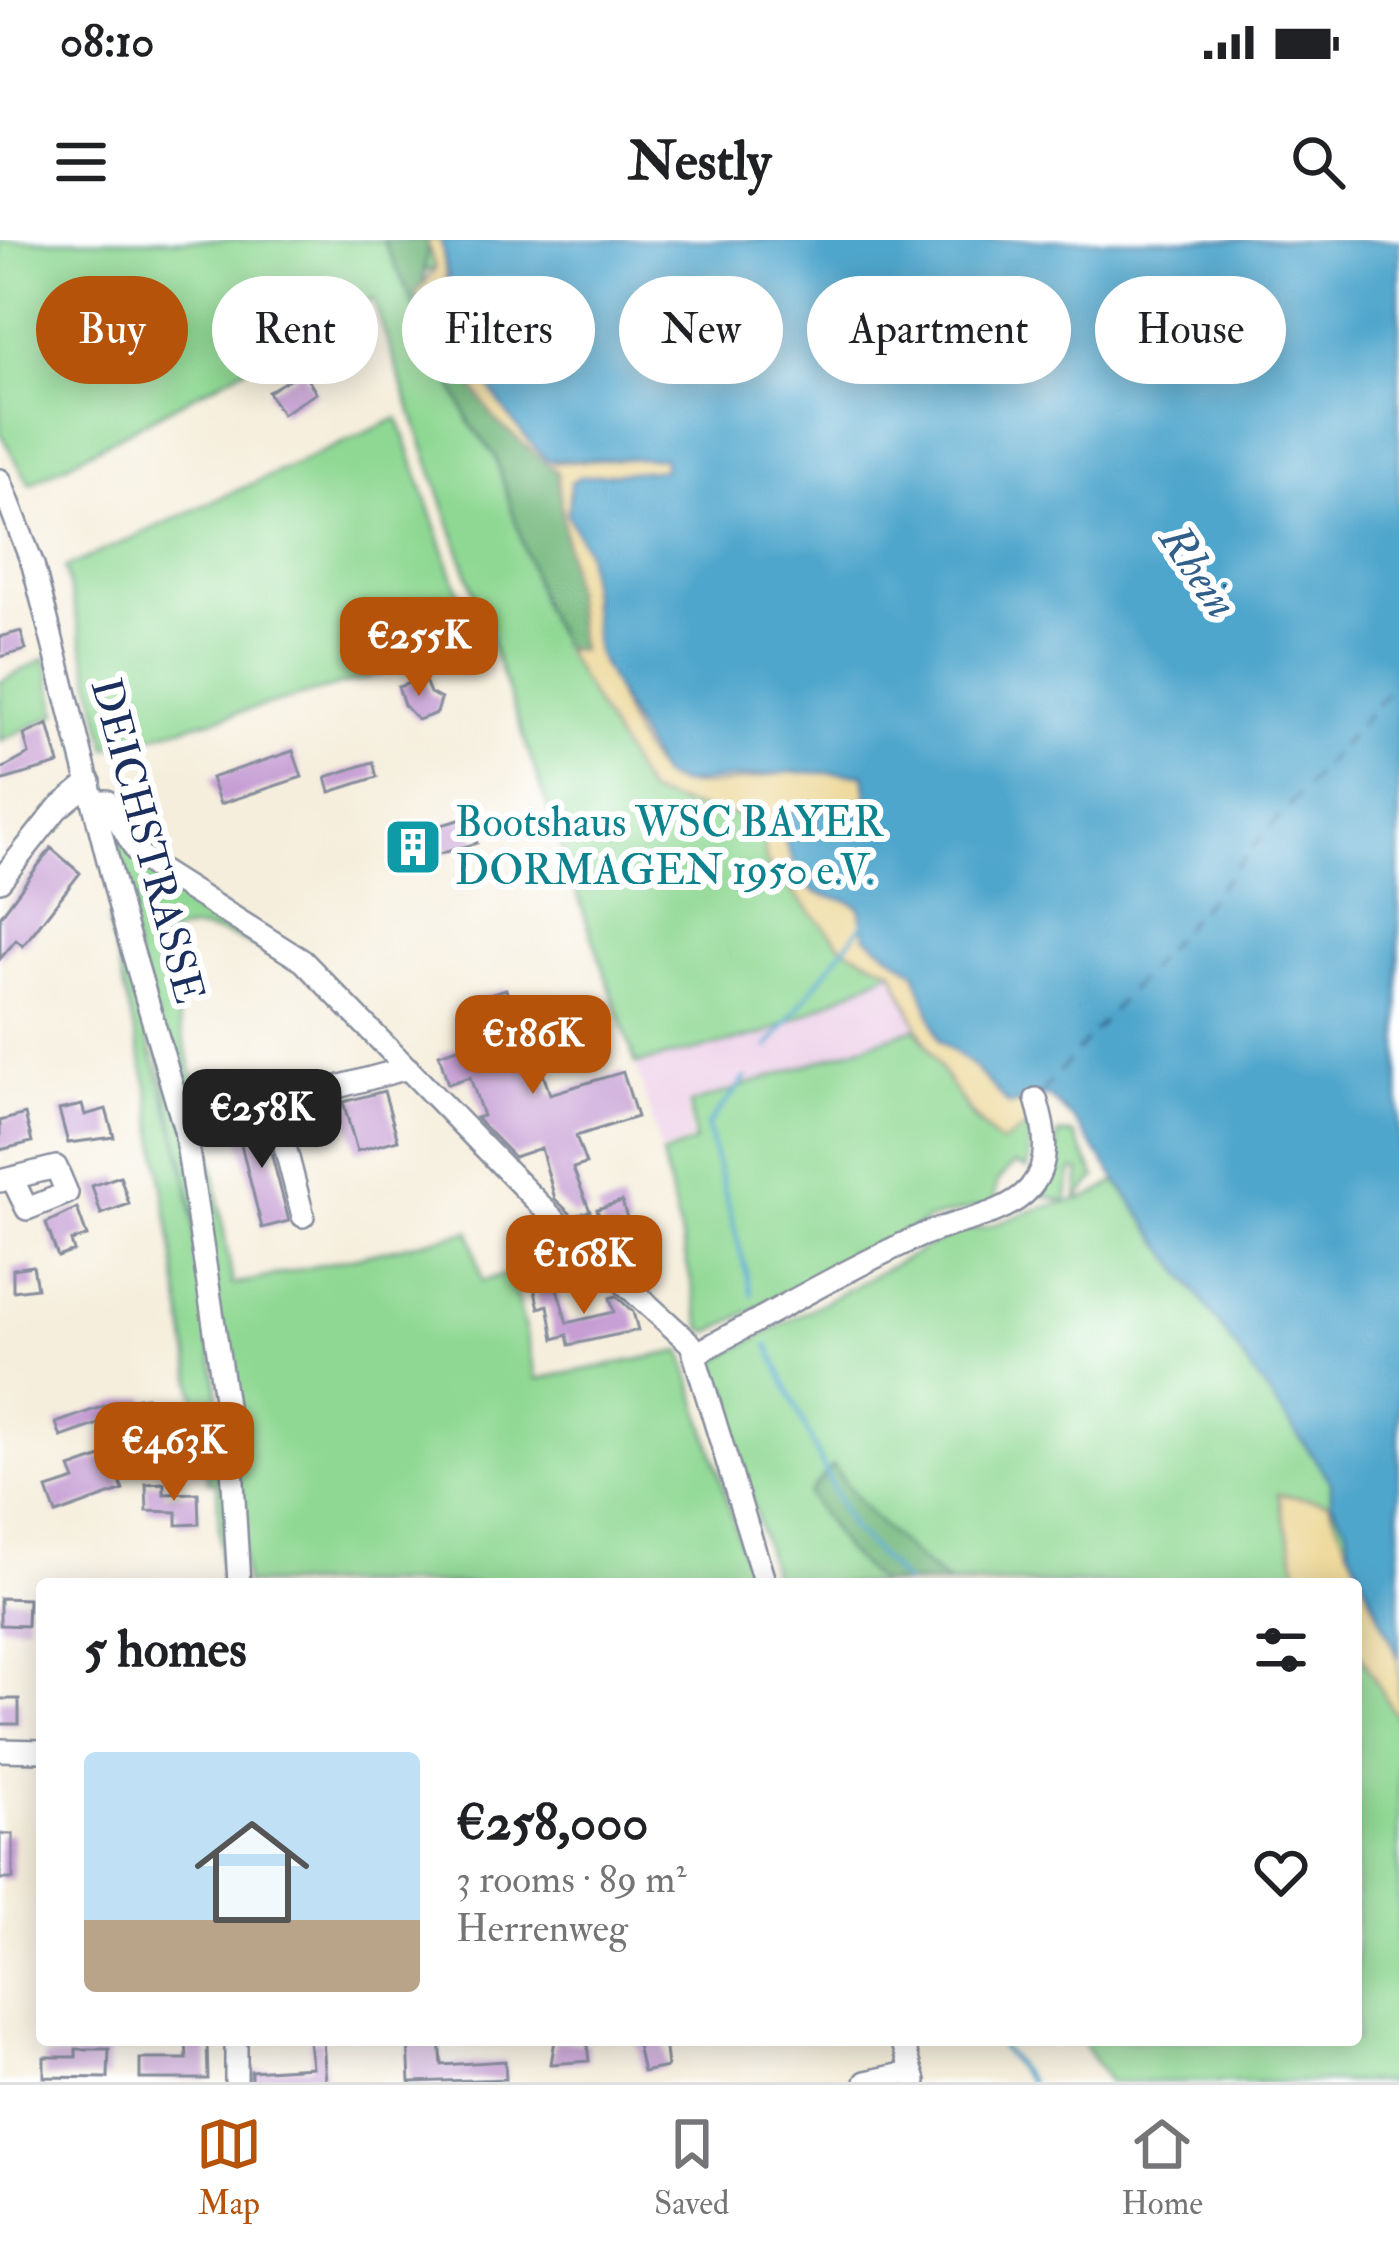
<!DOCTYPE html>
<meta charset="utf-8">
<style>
:root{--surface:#fff;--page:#f6f6f6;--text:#202124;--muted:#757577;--line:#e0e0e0;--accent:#b45309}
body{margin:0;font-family:"IM FELL Double Pica",serif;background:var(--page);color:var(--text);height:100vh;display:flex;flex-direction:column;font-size:45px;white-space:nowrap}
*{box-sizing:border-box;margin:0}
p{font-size:39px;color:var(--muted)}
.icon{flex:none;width:66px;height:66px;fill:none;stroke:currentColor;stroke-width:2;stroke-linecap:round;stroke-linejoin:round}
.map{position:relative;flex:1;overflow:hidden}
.sheet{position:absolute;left:36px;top:1338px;width:1326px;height:468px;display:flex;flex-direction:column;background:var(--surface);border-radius:12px;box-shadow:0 6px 30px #0003}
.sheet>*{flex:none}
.banner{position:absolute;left:36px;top:36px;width:1329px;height:108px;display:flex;gap:24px}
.price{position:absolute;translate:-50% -102px;padding:0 27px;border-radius:24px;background:var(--accent);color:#fff;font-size:39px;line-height:78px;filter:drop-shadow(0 3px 6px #0008)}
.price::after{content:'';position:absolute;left:50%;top:72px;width:36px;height:27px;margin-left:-18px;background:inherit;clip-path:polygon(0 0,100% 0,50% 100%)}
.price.current{background:#222;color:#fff}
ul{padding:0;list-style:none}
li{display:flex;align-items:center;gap:36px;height:300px;padding:0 48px}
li+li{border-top:3px solid var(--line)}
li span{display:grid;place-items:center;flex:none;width:336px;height:240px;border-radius:12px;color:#555}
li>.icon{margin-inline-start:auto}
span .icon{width:144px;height:144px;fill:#fffc;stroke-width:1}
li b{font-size:51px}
h2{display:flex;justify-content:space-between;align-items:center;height:144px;padding:0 48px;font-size:51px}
.chip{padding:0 42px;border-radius:54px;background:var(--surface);box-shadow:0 6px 30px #0003;font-size:42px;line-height:108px}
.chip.current{background:var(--accent);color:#fff}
.status{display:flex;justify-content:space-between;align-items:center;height:84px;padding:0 60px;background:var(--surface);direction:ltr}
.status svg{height:33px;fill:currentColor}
header{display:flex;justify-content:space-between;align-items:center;height:156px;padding:0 48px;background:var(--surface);font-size:54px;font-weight:700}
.menu{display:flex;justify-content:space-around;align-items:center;height:168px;border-top:3px solid var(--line);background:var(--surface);font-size:33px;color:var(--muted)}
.menu a{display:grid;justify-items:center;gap:6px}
.menu .current{color:var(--accent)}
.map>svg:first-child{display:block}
.built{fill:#edd0e8}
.green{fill:#8fd893;stroke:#558478;stroke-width:3}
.forest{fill:#73b87d;stroke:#47746e;stroke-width:3}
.sand{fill:#eeda9e;stroke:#84847e;stroke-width:3}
.water{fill:#50a6cc;stroke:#366a95;stroke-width:3}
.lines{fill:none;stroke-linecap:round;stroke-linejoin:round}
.stream{stroke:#50a6cc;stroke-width:4.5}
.ferry{stroke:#305f8a;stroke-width:3;stroke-dasharray:15 12;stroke-linecap:butt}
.building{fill:#c69ed4}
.minor-casing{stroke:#888e9d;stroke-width:26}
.minor{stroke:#fff;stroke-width:21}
.labels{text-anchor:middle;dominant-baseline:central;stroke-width:12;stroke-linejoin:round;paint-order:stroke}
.culture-label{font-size:42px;fill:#0d838f;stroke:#fff;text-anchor:start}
.street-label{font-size:42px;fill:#1b2f5e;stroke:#fff}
.water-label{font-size:45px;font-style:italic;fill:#305f8a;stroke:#fff}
</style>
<div class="status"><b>08:10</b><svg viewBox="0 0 49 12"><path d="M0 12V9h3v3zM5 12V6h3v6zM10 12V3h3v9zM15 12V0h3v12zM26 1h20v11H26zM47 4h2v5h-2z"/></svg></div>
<header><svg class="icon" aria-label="menu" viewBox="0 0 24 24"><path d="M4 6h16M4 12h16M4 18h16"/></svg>Nestly<svg class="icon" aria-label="search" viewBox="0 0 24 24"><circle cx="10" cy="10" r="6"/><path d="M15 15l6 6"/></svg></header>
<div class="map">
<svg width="1399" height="1842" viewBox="0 0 1399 1842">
<rect width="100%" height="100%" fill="#fff"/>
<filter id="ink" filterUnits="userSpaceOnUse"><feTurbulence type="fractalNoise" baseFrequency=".00833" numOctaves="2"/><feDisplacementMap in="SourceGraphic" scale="24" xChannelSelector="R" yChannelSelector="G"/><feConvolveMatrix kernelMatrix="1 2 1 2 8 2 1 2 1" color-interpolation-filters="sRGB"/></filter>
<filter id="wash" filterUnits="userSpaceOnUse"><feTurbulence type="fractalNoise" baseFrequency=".004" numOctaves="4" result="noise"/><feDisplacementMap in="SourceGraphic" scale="48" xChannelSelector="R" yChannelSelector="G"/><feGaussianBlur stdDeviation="2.7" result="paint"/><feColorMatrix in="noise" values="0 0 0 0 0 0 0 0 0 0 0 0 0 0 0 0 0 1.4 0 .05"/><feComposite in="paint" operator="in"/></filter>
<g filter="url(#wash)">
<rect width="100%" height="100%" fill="#f5eedc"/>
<!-- built -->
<path class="built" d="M893 730 916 787 687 863 691 900 661 912 636 824 765 794Z"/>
<!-- green -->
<path class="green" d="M0 0H427L435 29 401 36 471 185 495 216 543 368 648 554 714 573 759 577 767 624 844 708 893 730 765 794 636 824 373 59 30 244 0 193Z
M398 178 478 408 107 508 65 328Z
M46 418 57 474 0 501V442Z
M104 571 117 590 303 729C262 713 199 667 159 702L206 886 233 1045 470 991 482 1041 511 1033 537 1139 682 1111 752 1344H245L226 1116Z
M112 678 184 922 217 1149 233 1344H222L217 1243 208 1242 148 847 108 683Z
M916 788 973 879 1000 904 1031 885 1028 929 1014 924 997 942 994 963 930 979 710 1092 702 1088 662 915 695 902 690 864Z
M1058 894H1074L1096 938 1077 958 1080 931 1072 930 1066 961 1038 955 1053 930Z
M1116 941 1331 1241V1262L1347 1286 1350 1309 1399 1417V1842H1110L1080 1800H1356V1344H776L712 1122 959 990C988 990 1007 979 1034 970 1065 960 1090 962 1116 941Z"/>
<!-- forest -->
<path class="forest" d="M383 0H428L421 66 495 180 557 232 580 412 563 408 543 368 495 216 471 185Z
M833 1225C866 1276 903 1306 949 1344H880L846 1311 808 1254Z"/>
<!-- sand -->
<path class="sand" d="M427 0H441L449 57 553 223 664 217 665 229 571 243C566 275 579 284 587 313 591 331 587 350 591 368 601 408 636 537 679 544 738 553 805 515 864 534L867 556C847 574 823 573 798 567L780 589C790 609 799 649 823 655 838 659 847 657 860 668L865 696 915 732 940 801 972 825 1009 865 1024 863 1031 885 1000 904C950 857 918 793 893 730L844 708 767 624 759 577 714 573 648 554 563 408 580 411 557 232 495 180 421 66 416 54 435 29Z
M1278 1254 1328 1262 1399 1421V1482L1356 1406V1344L1300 1340Z"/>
<!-- water -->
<path class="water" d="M441 0H1399V1418L1350 1310 1347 1287 1331 1262V1242L1074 880 1048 856 1009 865 972 825 940 801 915 732 865 696 860 668C847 657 838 660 823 655 799 649 789 609 780 589L784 577 798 567C823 573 847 574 867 556L864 534 792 532 681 544 661 537 596 412 586 309 567 274 571 243 579 237 664 229V218L547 220C484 158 454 87 441 0Z"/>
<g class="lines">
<!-- stream -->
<path class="stream" d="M768 807 867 678
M746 838 707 886 752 1054
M768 1105 850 1286 906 1344
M996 1800 1029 1842"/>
<!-- ferry -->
<path class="ferry" d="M1041 853 1399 439"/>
</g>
<g id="blocks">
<!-- building -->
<path class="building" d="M303 131 316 153 282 174 268 152Z
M21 391 26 410 0 417V397Z
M424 438 430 453 441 459 437 473 418 480 404 465 398 447Z
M48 484 59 524 0 541V530L29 514 24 495Z
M293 511 302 537 220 564 211 538Z
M373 522 377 537 330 552 326 537Z
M469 577 477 603 408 623 400 597Z
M51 608 80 633 23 706 16 700 0 719V677Z
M506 749 517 791 527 788 550 854 623 832 637 877 576 896 586 924 573 928 590 971 573 976 555 959 541 908 514 917 476 878 483 876 470 837 448 844 439 814 477 802 466 761Z
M384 851 398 900 357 911 343 862Z
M82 865 85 875 106 869 114 897 68 903 59 870Z
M25 874 32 902 0 910V881Z
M261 874 289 981 262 988 235 881Z
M120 936 129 964 101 974 92 946Z
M622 961 630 988 606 997 597 969Z
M77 968 87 996 71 1001 74 1011 58 1017 46 983Z
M33 1026 37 1048 13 1051V1029Z
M553 1034 567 1083 614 1072 610 1058 616 1056 633 1072 638 1090 569 1105 567 1095 554 1099 548 1065 539 1068 534 1047Z
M146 1157 149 1184 119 1188 118 1177 61 1197 56 1183 118 1161Z
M184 1196 183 1226 166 1229 161 1200Z
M110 1214 123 1250 56 1274 47 1249 75 1240 70 1228Z
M164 1243V1254L198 1253 199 1284 177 1285V1272L147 1271 146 1244Z
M0 1358 28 1359 27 1386 0 1385Z
M0 1459H19V1484H0Z
M0 1594H13V1639H0Z
M186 1800H207L208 1839H140V1819H187Z
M309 1800H323L326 1842H251V1831L312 1827Z
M408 1800H440L442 1825 505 1821 506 1839 410 1842Z
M555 1800 587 1804 589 1821 551 1824Z
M636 1800H664L667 1827 643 1832Z
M76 1809H109L108 1838 44 1837V1817H76Z"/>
</g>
</g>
<g filter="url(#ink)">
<use href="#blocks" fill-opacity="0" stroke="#888e9d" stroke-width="3"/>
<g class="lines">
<defs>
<path id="minor" d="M0 240 33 325 122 675 185 890 230 1192 239 1344
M94 561H107L137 612 154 627 303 721 557 982 691 1104 765 1344
M0 641 57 569 90 542
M0 941 56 927 67 953 27 969 12 938
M303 976 274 864 408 828
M697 1113C771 1074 844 1030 920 996 955 980 1005 977 1030 948 1052 922 1045 888 1036 859
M0 1510 42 1511
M902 1800 915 1841
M236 1842V1800
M866 1842 912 1832"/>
</defs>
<!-- minor casing -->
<use href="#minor" class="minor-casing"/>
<!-- minor -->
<use href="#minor" class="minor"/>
</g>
</g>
<!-- icons -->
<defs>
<symbol id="building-square" viewBox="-11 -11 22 22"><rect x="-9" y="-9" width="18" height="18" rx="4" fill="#0f9aa8" stroke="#fff"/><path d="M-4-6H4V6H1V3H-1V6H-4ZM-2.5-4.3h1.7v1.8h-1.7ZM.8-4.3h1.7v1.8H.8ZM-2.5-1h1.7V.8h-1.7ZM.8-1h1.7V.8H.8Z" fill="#fff"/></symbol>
</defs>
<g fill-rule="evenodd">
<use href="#building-square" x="380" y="574" width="66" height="66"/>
</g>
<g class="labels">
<!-- culture labels -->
<g class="culture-label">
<text x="455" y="583">Bootshaus WSC BAYER<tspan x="455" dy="48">DORMAGEN 1950 e.V.</tspan></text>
</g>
<!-- street labels -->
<g class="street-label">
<text transform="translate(147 601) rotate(75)">DEICHSTRASSE</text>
</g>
<!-- water labels -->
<g class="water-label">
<text transform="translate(1198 332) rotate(56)">Rhein</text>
</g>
</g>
</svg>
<b class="price" style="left:419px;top:459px">€255K</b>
<b class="price" style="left:533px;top:857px">€186K</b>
<b class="price current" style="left:262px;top:931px">€258K</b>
<b class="price" style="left:584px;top:1077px">€168K</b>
<b class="price" style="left:174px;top:1264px">€463K</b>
<div class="banner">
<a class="chip current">Buy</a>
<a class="chip">Rent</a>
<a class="chip">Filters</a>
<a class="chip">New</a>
<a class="chip">Apartment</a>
<a class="chip">House</a>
</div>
<section class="sheet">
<h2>5 homes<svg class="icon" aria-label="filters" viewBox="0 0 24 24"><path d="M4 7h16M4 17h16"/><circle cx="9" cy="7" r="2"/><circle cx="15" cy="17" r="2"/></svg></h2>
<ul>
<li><span style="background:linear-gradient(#bfe0f5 70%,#b9a48a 0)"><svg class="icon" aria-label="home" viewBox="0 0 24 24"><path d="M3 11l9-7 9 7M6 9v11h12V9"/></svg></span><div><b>€258,000</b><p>3 rooms · 89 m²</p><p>Herrenweg</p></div><svg class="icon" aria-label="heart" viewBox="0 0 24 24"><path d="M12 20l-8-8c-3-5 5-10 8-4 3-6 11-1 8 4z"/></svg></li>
</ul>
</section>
</div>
<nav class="menu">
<a class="current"><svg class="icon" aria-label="map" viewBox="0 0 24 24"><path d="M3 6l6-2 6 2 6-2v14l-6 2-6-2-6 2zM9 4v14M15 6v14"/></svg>Map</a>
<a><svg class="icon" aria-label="saved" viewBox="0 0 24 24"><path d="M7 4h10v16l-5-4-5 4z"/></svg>Saved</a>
<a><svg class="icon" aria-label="home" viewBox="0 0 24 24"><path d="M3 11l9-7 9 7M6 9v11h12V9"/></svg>Home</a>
</nav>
